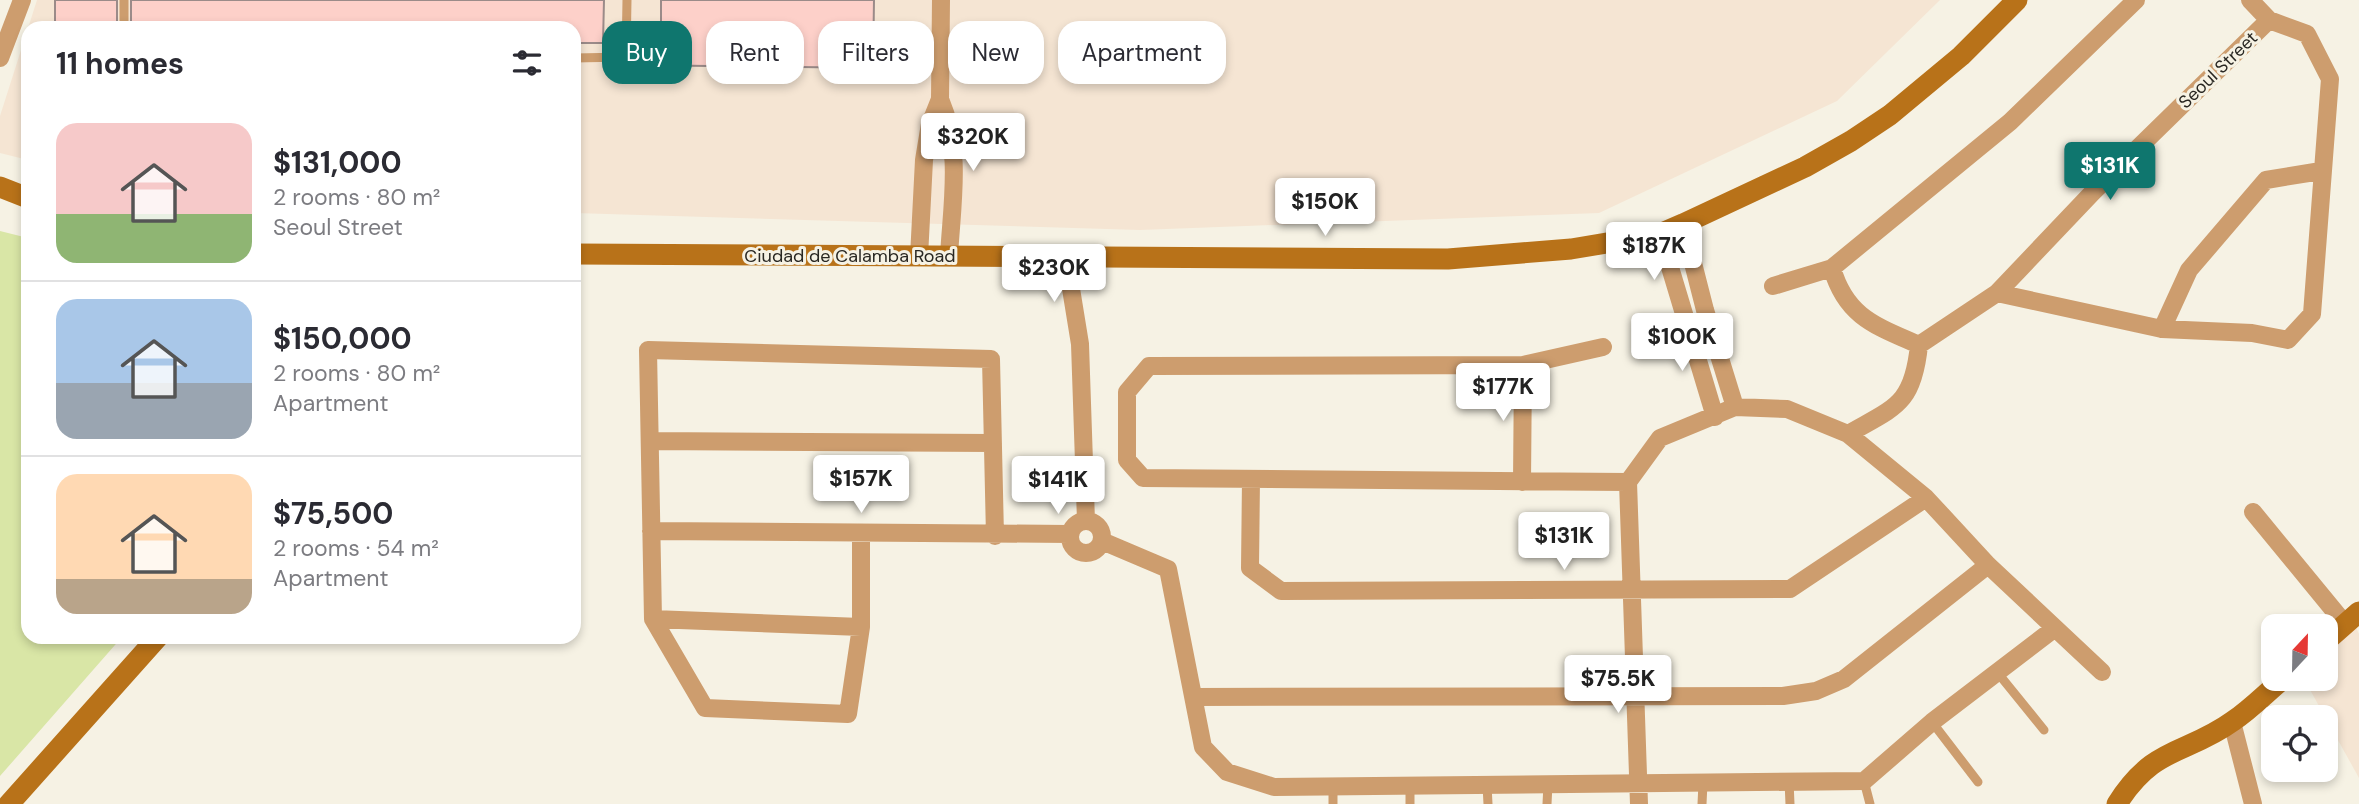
<!DOCTYPE html>
<meta charset="utf-8">
<style>
:root{--surface:#fff;--page:#f7f7f7;--text:#2b2b33;--muted:#7c7c81;--line:#e1e1e2;--accent:#0f766e}
body{margin:0;font-family:"DM Sans",sans-serif;background:var(--page);color:var(--text);height:100vh;display:flex;flex-direction:column;font-size:26px;white-space:nowrap}
*{box-sizing:border-box;margin:0}
p{font-size:23px;color:var(--muted)}
.icon{flex:none;width:38px;height:38px;fill:none;stroke:currentColor;stroke-width:2;stroke-linecap:round;stroke-linejoin:round}
.map{position:relative;flex:1;overflow:hidden}
.details{position:absolute;left:21px;top:21px;width:560px;height:623px;display:flex;flex-direction:column;background:var(--surface);border-radius:21px;box-shadow:0 4px 10px #0003}
.details>*{flex:none}
.guide{position:absolute;left:602px;top:21px;width:665px;height:63px;display:flex;gap:14px}
.needle{width:46px;rotate:22deg}
.fabs{position:absolute;left:2261px;top:614px;display:grid;gap:14px}
.fabs a{display:grid;place-items:center;width:77px;height:77px;border-radius:14px;background:var(--surface);box-shadow:0 4px 10px #0003;font-size:35px}
.price{position:absolute;translate:-50% -60px;padding:0 16px;border-radius:7px;background:#fff;color:#222;font-size:23px;line-height:46px;filter:drop-shadow(0 2px 4px #0008)}
.price::after{content:'';position:absolute;left:50%;top:42px;width:21px;height:16px;margin-left:-10px;background:inherit;clip-path:polygon(0 0,100% 0,50% 100%)}
.price.active{background:var(--accent);color:#fff}
ul{padding:0;list-style:none}
li{display:flex;align-items:center;gap:21px;height:175px;padding:0 35px}
li+li{border-top:2px solid var(--line)}
li span{display:grid;place-items:center;flex:none;width:196px;height:140px;border-radius:21px;color:#555}
li>.icon{margin-inline-start:auto}
span .icon{width:84px;height:84px;fill:#fffc;stroke-width:1}
li b{font-size:30px}
h2{display:flex;justify-content:space-between;align-items:center;height:84px;padding:0 35px;font-size:30px}
.chip{padding:0 24px;border-radius:21px;background:var(--surface);box-shadow:0 4px 10px #0003;font-size:24px;line-height:63px}
.chip.active{background:var(--accent);color:#fff}
.map>svg:first-child{display:block}
.industrial{fill:#f5e5d3}
.green{fill:#d9e6a6}
.building{fill:#fdd0c9;stroke:#9b8b89;stroke-width:2}
.lines{fill:none;stroke-linecap:round;stroke-linejoin:round}
.lane{stroke:#cd9d6e;stroke-width:9}
.street{stroke:#cd9d6e;stroke-width:18}
.secondary{stroke:#b87219;stroke-width:21}
.labels{text-anchor:middle;dominant-baseline:central;stroke-width:6;stroke-linejoin:round;paint-order:stroke}
.street-label{font-size:18px;fill:#292722;stroke:#f6f2e4}
</style>
<div class="map">
<svg width="2359" height="804" viewBox="0 0 2359 804">
<rect width="100%" height="100%" fill="#f6f2e4"/>
<!-- industrial -->
<path class="industrial" d="M37 0H1940L1837 101 1599 213 1140 230 574 213V28H28V160L0 153V116Z
M2354 623 2359 634V778L2304 679H2326V646Z"/>
<!-- green -->
<path class="green" d="M0 231 28 238V637H122L0 776Z"/>
<!-- building -->
<path class="building" d="M55 0H117V28H55Z
M131 0H604L603 43H574V28H131Z
M661 0H874L873 68 635 65V43H661Z"/>
<g class="lines">
<!-- lane -->
<path class="lane" d="M124 0V28
M574 58 626 57 627 0
M1997 672 2044 730
M1932 722 1978 782
M1789 781 1790 804
M1864 781 1870 804
M1487 785 1488 804
M1410 786V804
M1333 804V787
M1547 804 1548 784
M1702 804 1703 783"/>
<!-- street -->
<path class="street" d="M0 58 22 0
M940 99C962 150 952 202 949 256
M1683 224 1705 310 1735 407
M1660 234 1715 417
M919 257 924 160 930 124 940 99 941 0
M1066 258 1080 344 1086 521
M1832 268C1846 317 1876 326 1919 345 1913 405 1895 407 1848 434
M1773 286 1832 268 2010 122 2136 0
M1997 293 2162 329 2252 333 2288 340 2312 314 2330 79 2307 34 2269 20 2250 0
M2162 329 2189 270 2266 180 2321 171
M1919 345 1997 293 2093 192 2269 20
M1603 347 1523 365 1149 366 1127 392V460L1143 478 1628 482 1660 438 1735 407 1787 409 1848 434 1926 498 1988 565 2102 672
M650 441 993 443
M1251 479 1250 568 1281 591 1790 589 1926 498
M1522 482 1523 365
M1628 482 1639 804
M2253 512 2345 624
M1070 537a16 16 0 1 1 32 0a16 16 0 1 1-32 0Z
M651 531 1070 534
M861 534V627L848 714 705 708 653 619 648 350 991 359 995 536
M1102 541 1168 569 1203 747 1227 772 1274 787 1864 781 1932 722 2055 628
M653 619 861 627
M1194 697 1783 696 1816 691 1844 679 1988 565
M2232 722 2253 804"/>
<!-- secondary -->
<path class="secondary" d="M0 187 28 198
M574 254 1448 259 1571 249 1660 234 1683 224 1805 167 1851 141 1890 115 1961 56 2017 0
M2326 641 2359 612
M9 804 158 637
M2117 804C2154 745 2186 755 2233 721 2251 709 2266 693 2283 679"/>
</g>
<g class="labels">
<!-- street labels -->
<g class="street-label">
<text transform="translate(2218 70) rotate(-44)">Seoul Street</text>
<text x="850" y="256">Ciudad de Calamba Road</text>
</g>
</g>
</svg>
<div class="fabs">
<a><svg class="needle" viewBox="-14 -14 28 28"><path d="M0-13l5 13h-10z" fill="#e53935"/><path d="M0 13l5-13h-10z" fill="#7c7c81"/></svg></a>
<a><svg class="icon" aria-label="locate" viewBox="0 0 24 24"><circle cx="12" cy="12" r="6"/><path d="M12 2v4M12 18v4M2 12h4M18 12h4"/></svg></a>
</div>
<b class="price" style="left:973px;top:173px">$320K</b>
<b class="price active" style="left:2110px;top:202px">$131K</b>
<b class="price" style="left:1325px;top:238px">$150K</b>
<b class="price" style="left:1654px;top:282px">$187K</b>
<b class="price" style="left:1054px;top:304px">$230K</b>
<b class="price" style="left:1682px;top:373px">$100K</b>
<b class="price" style="left:1503px;top:423px">$177K</b>
<b class="price" style="left:861px;top:515px">$157K</b>
<b class="price" style="left:1058px;top:516px">$141K</b>
<b class="price" style="left:1564px;top:572px">$131K</b>
<b class="price" style="left:1618px;top:715px">$75.5K</b>
<div class="guide">
<a class="chip active">Buy</a>
<a class="chip">Rent</a>
<a class="chip">Filters</a>
<a class="chip">New</a>
<a class="chip">Apartment</a>
</div>
<section class="details">
<h2>11 homes<svg class="icon" aria-label="filters" viewBox="0 0 24 24"><path d="M4 7h16M4 17h16"/><circle cx="9" cy="7" r="2"/><circle cx="15" cy="17" r="2"/></svg></h2>
<ul>
<li><span style="background:linear-gradient(#f6c9c9 65%,#8fb573 0)"><svg class="icon" aria-label="home" viewBox="0 0 24 24"><path d="M3 11l9-7 9 7M6 9v11h12V9"/></svg></span><div><b>$131,000</b><p>2 rooms · 80 m²</p><p>Seoul Street</p></div></li>
<li><span style="background:linear-gradient(#a9c7e8 60%,#9aa5b1 0)"><svg class="icon" aria-label="home" viewBox="0 0 24 24"><path d="M3 11l9-7 9 7M6 9v11h12V9"/></svg></span><div><b>$150,000</b><p>2 rooms · 80 m²</p><p>Apartment</p></div></li>
<li><span style="background:linear-gradient(#ffd9b3 75%,#b9a48a 0)"><svg class="icon" aria-label="home" viewBox="0 0 24 24"><path d="M3 11l9-7 9 7M6 9v11h12V9"/></svg></span><div><b>$75,500</b><p>2 rooms · 54 m²</p><p>Apartment</p></div></li>
</ul>
</section>
</div>
